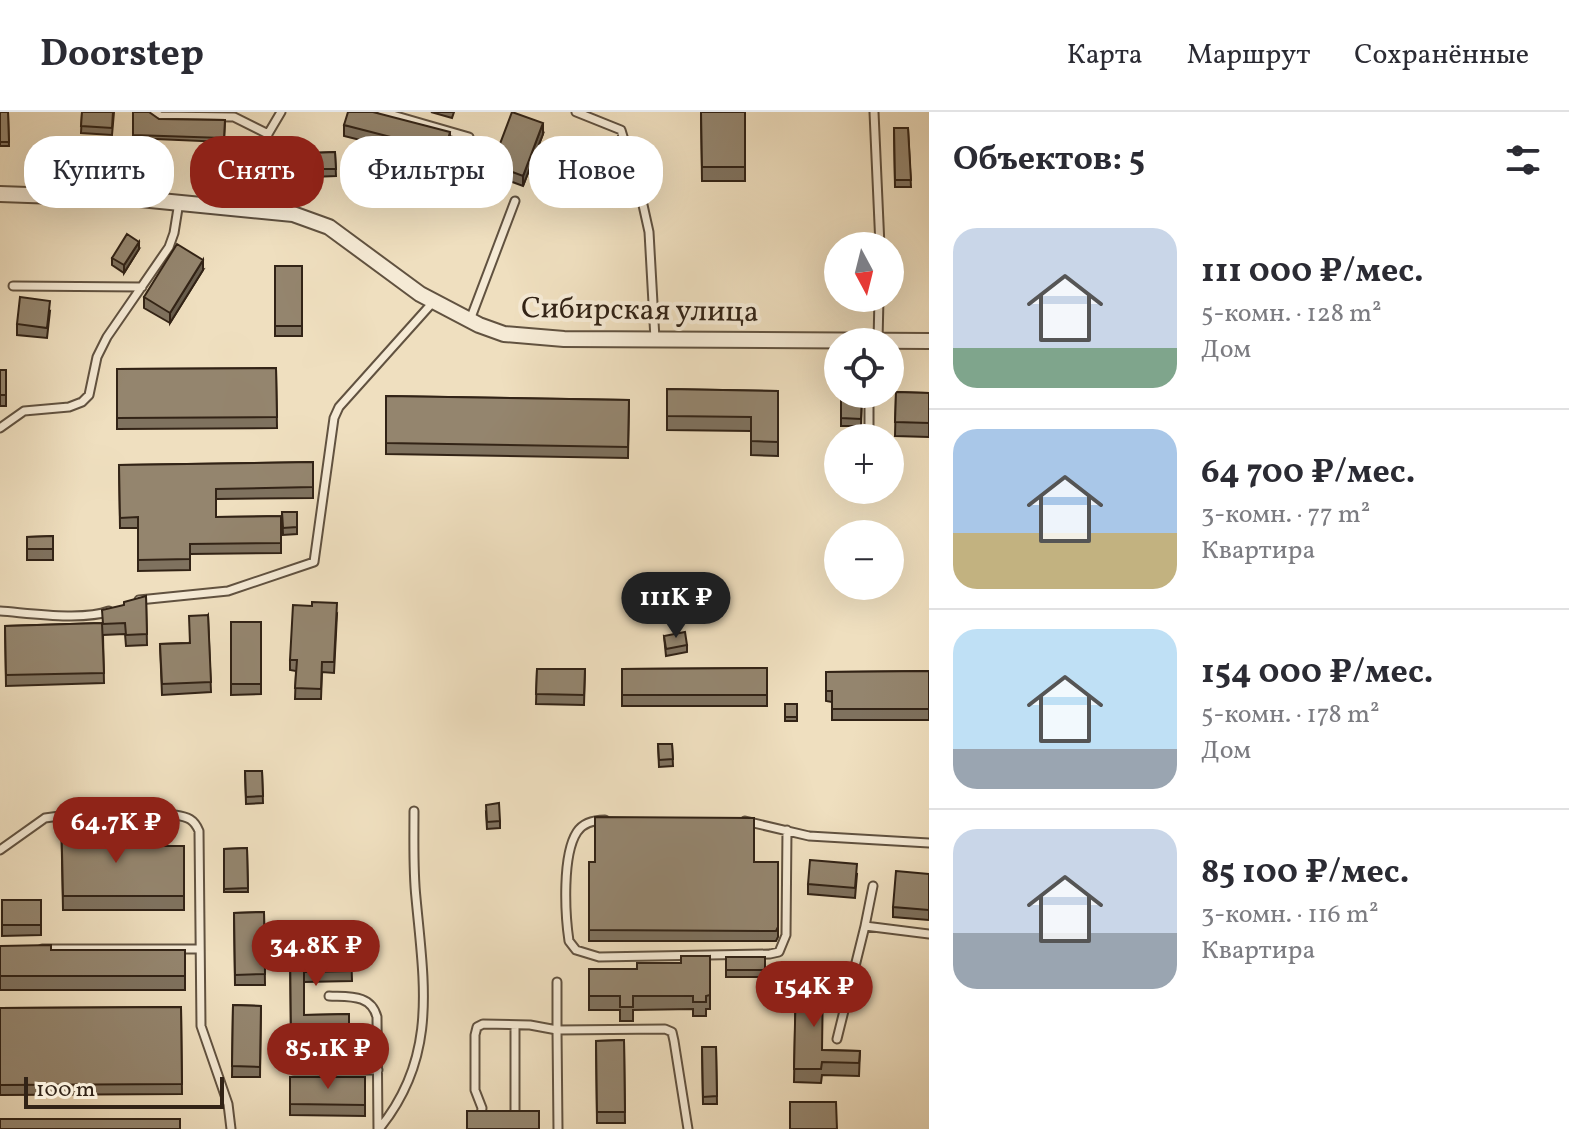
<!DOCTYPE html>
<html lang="ru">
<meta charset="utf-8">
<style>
:root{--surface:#fff;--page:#f2f2f3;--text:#2b2b33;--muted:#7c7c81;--line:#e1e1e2;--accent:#8f2418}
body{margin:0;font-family:Vollkorn,serif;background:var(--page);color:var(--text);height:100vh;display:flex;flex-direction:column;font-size:30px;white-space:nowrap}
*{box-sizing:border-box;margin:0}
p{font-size:26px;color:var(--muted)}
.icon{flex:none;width:44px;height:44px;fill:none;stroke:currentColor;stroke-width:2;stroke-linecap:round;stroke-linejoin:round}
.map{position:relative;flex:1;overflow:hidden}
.sheet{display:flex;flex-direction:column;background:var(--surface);width:640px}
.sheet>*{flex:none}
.hud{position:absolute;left:24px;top:24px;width:760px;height:72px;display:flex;gap:16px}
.needle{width:52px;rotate:173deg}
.tools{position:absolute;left:824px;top:120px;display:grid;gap:16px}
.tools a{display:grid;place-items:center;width:80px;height:80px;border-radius:50%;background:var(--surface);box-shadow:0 8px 32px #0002;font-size:40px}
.scale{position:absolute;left:24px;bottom:20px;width:200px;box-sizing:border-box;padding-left:8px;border:4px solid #322316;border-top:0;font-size:22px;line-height:28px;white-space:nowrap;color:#322316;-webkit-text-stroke:6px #f5ead5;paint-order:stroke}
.price{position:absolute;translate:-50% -68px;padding:0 18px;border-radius:28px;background:var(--accent);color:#fff;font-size:26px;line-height:52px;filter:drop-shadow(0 2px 4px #0008)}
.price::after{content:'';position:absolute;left:50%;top:48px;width:24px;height:18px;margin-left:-12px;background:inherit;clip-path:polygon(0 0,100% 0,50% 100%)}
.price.active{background:#222;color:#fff}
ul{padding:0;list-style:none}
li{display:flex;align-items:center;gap:24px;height:200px;padding:0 24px}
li+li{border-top:2px solid var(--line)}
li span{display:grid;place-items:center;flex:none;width:224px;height:160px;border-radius:24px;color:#555}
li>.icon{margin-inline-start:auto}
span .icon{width:96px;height:96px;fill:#fffc;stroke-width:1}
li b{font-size:34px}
h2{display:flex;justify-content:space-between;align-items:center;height:96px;padding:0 24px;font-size:34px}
.tag{padding:0 28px;border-radius:32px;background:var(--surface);box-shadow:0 8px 32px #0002;font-size:28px;line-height:72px}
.tag.active{background:var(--accent);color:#fff}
header{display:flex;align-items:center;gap:48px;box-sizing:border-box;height:112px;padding:0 40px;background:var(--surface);border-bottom:2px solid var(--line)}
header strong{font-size:38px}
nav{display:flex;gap:44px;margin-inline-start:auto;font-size:28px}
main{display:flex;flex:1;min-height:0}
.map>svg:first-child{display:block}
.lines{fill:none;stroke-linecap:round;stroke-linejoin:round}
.service-casing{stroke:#615240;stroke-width:11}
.minor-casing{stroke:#615240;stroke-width:18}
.service{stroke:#f5ead5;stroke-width:7}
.minor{stroke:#f5ead5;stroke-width:14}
.wall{fill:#7f725f;stroke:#322316;stroke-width:2}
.shaded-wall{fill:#685d4d;stroke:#322316;stroke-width:2}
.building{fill:#94856e;stroke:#322316;stroke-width:2}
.labels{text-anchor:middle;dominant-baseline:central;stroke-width:8;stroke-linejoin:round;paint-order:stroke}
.street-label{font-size:30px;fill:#322316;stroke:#f5ead5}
</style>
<header>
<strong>Doorstep</strong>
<nav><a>Карта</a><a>Маршрут</a><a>Сохранённые</a></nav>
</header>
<main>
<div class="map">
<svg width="929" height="1017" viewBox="0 0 929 1017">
<rect width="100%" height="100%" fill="#efdfbf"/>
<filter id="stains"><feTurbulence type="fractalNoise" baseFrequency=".0025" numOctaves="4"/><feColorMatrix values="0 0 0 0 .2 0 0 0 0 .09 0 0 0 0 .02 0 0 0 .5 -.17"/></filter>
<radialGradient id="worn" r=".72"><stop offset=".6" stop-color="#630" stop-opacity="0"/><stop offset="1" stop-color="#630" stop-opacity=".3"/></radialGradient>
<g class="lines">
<defs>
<path id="service" d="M154 0 160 4 234 5 268 22
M382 0 469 25
M576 0 621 18 641 84 649 120 655 227
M874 0 880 134
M260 97 268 22 281 0
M13 174 142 175
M470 208 515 89
M878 229 879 186
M0 316 24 299 69 295 82 290 89 283 97 245 107 225 169 135 174 121 179 90
M869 326V282
M139 488 228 479 314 450 334 306 339 295 434 189
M0 499C29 501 83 509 109 499
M80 703H175C188 705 194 707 199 719L201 914 228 992 231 1017
M605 708C594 708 583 711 577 720 562 743 565 802 569 829L576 838 599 845 770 842 779 840 786 823 787 718
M745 709 809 724 929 731
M0 738 45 706 67 703
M865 814 873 774
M42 837H199
M329 884C349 885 371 882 377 905L378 1017
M837 927 865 814 929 822
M294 958H378
M481 1005 482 996 475 978V923L477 915 483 912 530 913 557 918V870
M515 1005V913
M379 1017C438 945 424 872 416 786 413 758 414 728 414 699
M558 1017 557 918 665 917 672 920 674 929 688 1017"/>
<path id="minor" d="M0 82 140 87 293 102 329 115 420 182 479 213 504 222 564 227 929 229"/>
</defs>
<!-- service casing -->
<use href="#service" class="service-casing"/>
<!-- minor casing -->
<use href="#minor" class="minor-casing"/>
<!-- service -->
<use href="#service" class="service"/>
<!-- minor -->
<use href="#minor" class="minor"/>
</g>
<!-- wall -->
<path class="wall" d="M0 0H8L9 34H0Z
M82 0H114L112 23 81 21Z
M133 0 159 7 225 8 224 30 133 26Z
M431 0H454L452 6Z
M701 0H745V69H702Z
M344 13 450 30 445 49 344 24Z
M894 16H908L911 75H895Z
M543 22 523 74 507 68 504 78 489 72V61Z
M335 40 336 64 312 65 311 41Z
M556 61 585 62 579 77 556 68Z
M139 137 124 161 112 153V146Z
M275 154H302V224H275Z
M203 158 170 211 144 196V185Z
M50 199 47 226 17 223V212Z
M276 256 277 316 117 317V257Z
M0 258H6V294H0Z
M667 277 778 279V344L751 343V319L667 318Z
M896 280 929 281V325L895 324Z
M841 282H862L861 314H841Z
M386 284 629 288 628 346 386 342Z
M313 350V386L216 387V405L281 404V441L190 442V458L138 459V416H120L119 353Z
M282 400H297V422L283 423Z
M53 424V448H27V425Z
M146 484 147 533 126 534 125 522 103 523 104 571 6 574 5 514 102 511 124 493Z
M337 502 334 561 322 560 321 587H295L296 559 290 558V548Z
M208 503 211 580 162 583 160 532 189 531Z
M231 510H261V582L231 583Z
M664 524 687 533V540L666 544Z
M767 556V594H622V557Z
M537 557H585L584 593 536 592Z
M929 559V608H832V590L826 589V560Z
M785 592H797V609H785Z
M658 632H672L673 654 659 655Z
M245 659H262L263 691 246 692Z
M61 696 88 734H184V798H63Z
M486 700 500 709V716L487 717Z
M247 736 248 780H224V737Z
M589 750H778V825L776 829H589Z
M857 762 855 786 808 782V772Z
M929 762V808L893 805V795Z
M2 788H41V823L2 824Z
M264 800 265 873H235L234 801Z
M0 834 51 838H185V878H0Z
M351 834 352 869 304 870V903L349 902V932L291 933 290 835Z
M710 844V897H706V904H693V897L633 898V909H620V898H589V857H637L681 851Z
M726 845H765V865H726Z
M796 866 822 938 860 939 859 964 822 963 821 971 794 970Z
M233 893 261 894 260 965H232Z
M181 895 182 982 0 983V896Z
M624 928 625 1011H597L596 929Z
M702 935H716L717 992H703Z
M290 965H365V1004L290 1003Z"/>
<!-- shaded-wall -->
<path class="shaded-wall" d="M543 11V22L523 74V64Z
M450 20V30L445 49V39Z
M585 55V62L579 77V70Z
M507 58V68L504 78V67Z
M139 130V137L124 161V153Z
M203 148V158L170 211V201Z"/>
<!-- building -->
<path class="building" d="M0 0H8L9 30H0Z
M82 0H113L112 16 81 14Z
M133 0H149L159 7 225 8 224 26 133 23Z
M348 0H373L450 20 445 39 344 13Z
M512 0 543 11 523 64 507 58 504 67 489 61Z
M701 0H745V55H702Z
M894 16H908L911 68H895Z
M335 40 336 57H312L311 41Z
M561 46 585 55 579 70 556 61Z
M127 122 139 130 124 153 112 146Z
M177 132 203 148 170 201 144 185Z
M275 154H302V214H275Z
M20 185 50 189 47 216 17 212Z
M276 256 277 305 117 306V257Z
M0 258H6V283H0Z
M667 277 778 279V330L751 329V305L667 304Z
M896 280 929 281V311L895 310Z
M841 282H862L861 307 841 306Z
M386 284 629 288 628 335 386 331Z
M313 350V375L216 377V405L281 404V431L190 432V447L138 448V405L120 406 119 353Z
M282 400H297V415L283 416Z
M53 424V437H27V425Z
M146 484 147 522 126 523 125 511 103 512 102 498 124 493V490Z
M312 490 337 491 334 550H322L321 577 295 576 297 548H290L293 493 312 494Z
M208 503 211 570 162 572 160 532 190 531 189 504Z
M231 510H261V572H231Z
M102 511 104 561 6 563 5 514Z
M685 520 687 533 666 537 664 524Z
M767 556V583H622V557Z
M537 557H585L584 583 536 582Z
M929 559V597H832V579H826V560Z
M785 592H797V605H785Z
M658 632H672L673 647 659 648Z
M245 659H262L263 684 246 685Z
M499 691 500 709 487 710 486 693Z
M61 696H87L88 734H184V784H63Z
M595 705 754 706V750H778V815L776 819 589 818V750H595Z
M247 736 248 776 224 777V737Z
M810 748 857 752 855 776 808 772Z
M896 759 929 762V798L893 795Z
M2 788H41V813H2Z
M264 800 265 862 235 863 234 801Z
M51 833V838H185V864H0V834Z
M351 834 352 859 304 860V903L349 902V922L291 923 290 835Z
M681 844H710V883L706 884V890H693V884H633V895H620V884H589V857H637V851H681Z
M726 845H765V858H726Z
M796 866 823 867 822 938 860 939 859 951 822 950 821 957H794Z
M233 893 261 894 260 955 232 954Z
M181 895 182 972 0 973V896Z
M624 928 625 1000H597L596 929Z
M702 935H716L717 984 703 985Z
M290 965H365V993L290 992Z
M790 990H836L837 1017H790Z
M467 999H539V1017H467Z
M0 1007H180V1017H0Z"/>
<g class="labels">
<!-- street labels -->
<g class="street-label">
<text transform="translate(640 199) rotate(1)">Сибирская улица</text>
</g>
</g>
<rect width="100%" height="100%" filter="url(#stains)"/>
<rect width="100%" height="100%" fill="url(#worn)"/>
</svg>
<div class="tools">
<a><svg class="needle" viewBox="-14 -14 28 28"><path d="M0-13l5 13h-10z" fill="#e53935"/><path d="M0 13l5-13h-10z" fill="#7c7c81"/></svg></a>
<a><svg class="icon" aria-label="locate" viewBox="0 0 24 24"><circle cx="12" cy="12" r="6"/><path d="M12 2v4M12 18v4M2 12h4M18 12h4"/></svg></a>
<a>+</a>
<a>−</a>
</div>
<div class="scale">100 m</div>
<b class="price active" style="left:676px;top:528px">111K ₽</b>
<b class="price" style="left:116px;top:753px">64.7K ₽</b>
<b class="price" style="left:316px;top:876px">34.8K ₽</b>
<b class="price" style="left:814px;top:917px">154K ₽</b>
<b class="price" style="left:328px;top:979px">85.1K ₽</b>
<div class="hud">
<a class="tag">Купить</a>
<a class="tag active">Снять</a>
<a class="tag">Фильтры</a>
<a class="tag">Новое</a>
</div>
</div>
<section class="sheet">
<h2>Объектов: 5<svg class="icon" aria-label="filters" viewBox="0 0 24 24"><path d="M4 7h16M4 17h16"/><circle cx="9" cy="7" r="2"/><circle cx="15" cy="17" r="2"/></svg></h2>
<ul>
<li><span style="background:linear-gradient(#c9d6e8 75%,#7fa58c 0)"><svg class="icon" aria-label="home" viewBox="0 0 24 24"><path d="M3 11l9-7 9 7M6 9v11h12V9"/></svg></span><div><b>111 000 ₽/мес.</b><p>5-комн. · 128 m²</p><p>Дом</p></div></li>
<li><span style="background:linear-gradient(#a9c7e8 65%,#c2b280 0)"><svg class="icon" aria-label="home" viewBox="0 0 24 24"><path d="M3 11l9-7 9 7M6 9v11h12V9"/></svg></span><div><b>64 700 ₽/мес.</b><p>3-комн. · 77 m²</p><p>Квартира</p></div></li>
<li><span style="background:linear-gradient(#bfe0f5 75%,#9aa5b1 0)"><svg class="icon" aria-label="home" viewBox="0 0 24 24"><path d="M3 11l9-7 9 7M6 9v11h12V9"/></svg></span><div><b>154 000 ₽/мес.</b><p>5-комн. · 178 m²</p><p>Дом</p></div></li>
<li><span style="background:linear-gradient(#c9d6e8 65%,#9aa5b1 0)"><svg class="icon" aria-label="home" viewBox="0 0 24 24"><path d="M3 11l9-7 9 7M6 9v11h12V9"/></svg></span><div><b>85 100 ₽/мес.</b><p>3-комн. · 116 m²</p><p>Квартира</p></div></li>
</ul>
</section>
</main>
